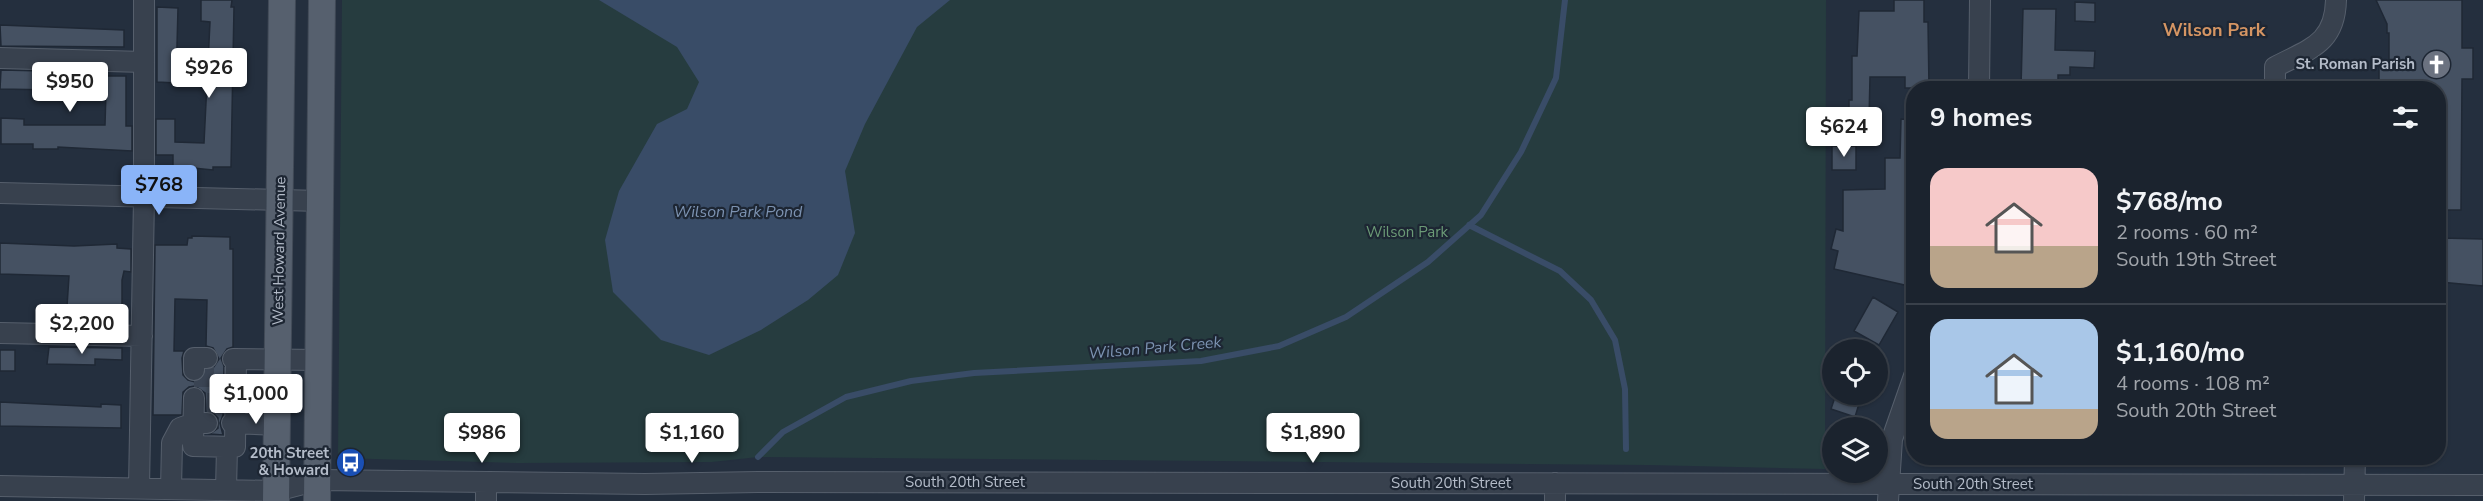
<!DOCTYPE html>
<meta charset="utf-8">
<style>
:root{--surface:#1b232e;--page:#242b36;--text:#f1f3f6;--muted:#a0a4aa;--line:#39404a;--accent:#8ab4f8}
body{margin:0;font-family:"Nunito Sans",sans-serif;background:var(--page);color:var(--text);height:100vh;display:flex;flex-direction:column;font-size:22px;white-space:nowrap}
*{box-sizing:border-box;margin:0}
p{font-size:20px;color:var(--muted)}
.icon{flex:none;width:33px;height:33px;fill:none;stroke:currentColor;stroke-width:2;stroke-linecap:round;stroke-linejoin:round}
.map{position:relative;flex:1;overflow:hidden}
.panel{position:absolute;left:1906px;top:81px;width:540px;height:384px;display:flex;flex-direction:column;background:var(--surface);border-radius:24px;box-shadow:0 2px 4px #0004,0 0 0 2px var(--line)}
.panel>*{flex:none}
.fabs{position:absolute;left:1822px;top:339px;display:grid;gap:12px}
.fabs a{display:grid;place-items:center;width:66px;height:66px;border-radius:50%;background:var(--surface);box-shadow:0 2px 4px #0004,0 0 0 2px var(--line);font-size:30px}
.price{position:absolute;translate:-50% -51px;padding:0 14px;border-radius:6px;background:#fff;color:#222;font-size:20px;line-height:39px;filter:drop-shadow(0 2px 3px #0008)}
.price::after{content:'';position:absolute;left:50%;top:36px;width:18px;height:14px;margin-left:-9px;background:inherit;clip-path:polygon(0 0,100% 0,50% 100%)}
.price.on{background:var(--accent);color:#111}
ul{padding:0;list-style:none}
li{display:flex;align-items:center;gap:18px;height:150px;padding:0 24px}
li+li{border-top:2px solid var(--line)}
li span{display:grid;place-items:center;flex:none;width:168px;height:120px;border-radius:18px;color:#555}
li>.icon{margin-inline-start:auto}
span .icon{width:72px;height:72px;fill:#fffc;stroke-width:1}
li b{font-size:26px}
h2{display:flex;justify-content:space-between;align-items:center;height:72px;padding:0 24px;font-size:26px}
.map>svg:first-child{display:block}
.green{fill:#263c3f}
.water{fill:#394c67}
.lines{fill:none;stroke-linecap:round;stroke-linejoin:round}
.stream{stroke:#394c67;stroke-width:6}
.building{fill:#455162;stroke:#1f2835;stroke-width:1.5;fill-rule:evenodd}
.minor-tunnel{stroke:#3a4453;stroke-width:20;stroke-dasharray:20 10;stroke-linecap:butt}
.minor-casing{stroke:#565f6c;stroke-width:22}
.major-casing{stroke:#414a57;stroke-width:28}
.minor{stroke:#38414e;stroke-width:20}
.major{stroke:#56606e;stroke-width:26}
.labels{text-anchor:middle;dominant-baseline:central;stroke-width:4.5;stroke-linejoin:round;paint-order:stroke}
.poi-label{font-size:15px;font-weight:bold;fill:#b4bcc9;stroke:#1d2633;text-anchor:end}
.park-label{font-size:15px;fill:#6b9a76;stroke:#1d2633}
.street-label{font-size:15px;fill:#b4bcc9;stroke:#1d2633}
.water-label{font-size:16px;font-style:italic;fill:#7c92b1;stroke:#1d2633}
.quarter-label{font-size:18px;font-weight:bold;fill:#d59563;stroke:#1d2633}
</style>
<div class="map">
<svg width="2483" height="501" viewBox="0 0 2483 501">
<rect width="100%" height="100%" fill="#242f3e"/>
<!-- green -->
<path class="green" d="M342 0H1826L1825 469 1648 465 758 457 712 462 517 463 338 458Z"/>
<!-- water -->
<path class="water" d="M599 0H950L917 27 865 124 845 171 855 233 838 275 808 300 761 330 709 355 661 340 613 292 605 240 619 191 657 124 687 109 699 82 677 47Z"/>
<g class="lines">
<!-- stream -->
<path class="stream" d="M1469 225 1560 271 1591 300 1615 340 1625 389 1626 449
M758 457 783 432 846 397 911 381 974 373 1201 361 1279 346 1346 317 1428 262 1481 215 1521 152 1556 78 1565 0"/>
</g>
<!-- building -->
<path class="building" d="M201 0H232L231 7H234L231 167H213V170L173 166V155H156V119H175V142L204 143 210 22 201 21Z
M1894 0H1924V22H1928L1929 88H1905V77H1870L1869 119 1849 118V100H1852V56H1857L1859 11H1894Z
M2376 0H2462V48H2473V79H2462L2461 210H2439V88H2379V66H2389V33H2387V24Z
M2075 2 2095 3V22L2075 21Z
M157 7 178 8 176 83 157 82Z
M2023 9H2056L2055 50 2095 51 2094 68 2070 67V75H2058V88H2021Z
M0 25 124 30V47L1 46Z
M1 70 90 72V76H126V126H132V151L58 147V149H33V144H1V118L24 119V125H105L106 91 0 89Z
M1901 119 1914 120V265L1909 286 1834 269 1838 251 1831 249 1836 229 1843 231V190L1885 189V158H1900Z
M1832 146H1856V170H1832Z
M192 236 230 237V249H233V347L227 349 221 358 224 366 223 415 220 423 223 435 210 434 218 428V418L212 412 206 411 205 393 195 386 189 387 183 392 182 415H153L155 245H187L188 238H192ZM175 299 207 300 206 346 213 348 219 359 213 368 206 370 204 376 195 382 188 380 183 375 182 358 184 351H174Z
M2441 238 2483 239V286L2440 282Z
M0 243 74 246 117 244V248L131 249V272L124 271 122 280V324L66 322 69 276 0 274Z
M1873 297 1898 312 1879 345 1854 331Z
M49 347 122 348V360L95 359V365L47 364Z
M0 350H15V371H0Z
M1836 394H1862L1855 417 1831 409Z
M0 402 101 407V404L121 405V428L0 426Z"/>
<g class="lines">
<!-- minor-tunnel -->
<path class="minor-tunnel" d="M194 377H233
M207 403 233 404"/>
<defs>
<path id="minor" d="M0 58 144 62
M1979 88 1980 0
M2275 88V67C2309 49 2335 44 2336 0
M0 193 320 201
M0 333 142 336
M233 359 319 360
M194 370V358H207
M194 398 193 446 235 447 236 359
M232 423 278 425
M0 486 276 491 318 480 645 484 758 482 2483 485
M139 488 144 197V0
M171 489 172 443 180 428 194 423H207
M226 490 227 447
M486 501V483
M1555 501V483
M1888 501 1892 439 1914 376
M2354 501 2355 458"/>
<path id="major" d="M276 501 282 0
M317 501 322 0"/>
</defs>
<!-- minor casing -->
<use href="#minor" class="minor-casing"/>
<!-- major casing -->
<use href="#major" class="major-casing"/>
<!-- minor -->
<use href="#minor" class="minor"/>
<!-- major -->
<use href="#major" class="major"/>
</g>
<!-- icons -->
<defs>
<symbol id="church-disc" viewBox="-11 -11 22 22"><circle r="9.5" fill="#6b7280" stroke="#1d2633"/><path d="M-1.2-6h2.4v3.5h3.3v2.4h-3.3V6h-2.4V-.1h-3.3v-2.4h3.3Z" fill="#fff"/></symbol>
<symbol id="bus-disc" viewBox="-11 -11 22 22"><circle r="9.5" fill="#1a4fb4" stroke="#1d2633"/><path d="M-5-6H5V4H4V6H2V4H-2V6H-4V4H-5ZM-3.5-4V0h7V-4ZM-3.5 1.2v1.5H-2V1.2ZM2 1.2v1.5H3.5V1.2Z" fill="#fff"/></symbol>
</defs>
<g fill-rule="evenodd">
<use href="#church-disc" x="2420" y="48" width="33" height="33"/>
<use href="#bus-disc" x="334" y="446" width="33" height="33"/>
</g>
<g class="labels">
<!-- poi labels -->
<g class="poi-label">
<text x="2415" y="64">St. Roman Parish</text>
<text x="329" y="453">20th Street<tspan x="329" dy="17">&amp; Howard</tspan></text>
</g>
<!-- park labels -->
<g class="park-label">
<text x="1407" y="232">Wilson Park</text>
</g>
<!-- street labels -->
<g class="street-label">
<text transform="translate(279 251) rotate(-89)">West Howard Avenue</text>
<text x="965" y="482">South 20th Street</text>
<text x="1451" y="483">South 20th Street</text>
<text x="1973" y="484">South 20th Street</text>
</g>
<!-- water labels -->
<g class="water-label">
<text x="738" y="212">Wilson Park Pond</text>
<text transform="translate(1155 348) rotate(-5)">Wilson Park Creek</text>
</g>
<!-- quarter labels -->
<g class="quarter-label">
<text x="2214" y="30">Wilson Park</text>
</g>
</g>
</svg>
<div class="fabs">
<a><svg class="icon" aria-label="locate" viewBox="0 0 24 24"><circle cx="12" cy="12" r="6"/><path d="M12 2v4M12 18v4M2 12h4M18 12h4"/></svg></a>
<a><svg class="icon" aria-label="layers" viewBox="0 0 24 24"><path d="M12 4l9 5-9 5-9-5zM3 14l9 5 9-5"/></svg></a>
</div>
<b class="price" style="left:209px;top:99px">$926</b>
<b class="price" style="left:70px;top:113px">$950</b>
<b class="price" style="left:1844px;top:158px">$624</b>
<b class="price on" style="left:159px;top:216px">$768</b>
<b class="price" style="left:82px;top:355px">$2,200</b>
<b class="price" style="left:256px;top:425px">$1,000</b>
<b class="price" style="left:482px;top:464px">$986</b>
<b class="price" style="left:692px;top:464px">$1,160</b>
<b class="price" style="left:1313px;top:464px">$1,890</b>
<section class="panel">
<h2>9 homes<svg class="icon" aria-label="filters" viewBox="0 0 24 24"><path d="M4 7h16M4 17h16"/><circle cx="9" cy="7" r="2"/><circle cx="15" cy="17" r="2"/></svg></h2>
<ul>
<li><span style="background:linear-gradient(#f6c9c9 65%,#b9a48a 0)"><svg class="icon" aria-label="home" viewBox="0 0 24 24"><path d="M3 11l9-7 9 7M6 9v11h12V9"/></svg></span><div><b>$768/mo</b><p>2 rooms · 60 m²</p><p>South 19th Street</p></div></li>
<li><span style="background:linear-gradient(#a9c7e8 75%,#b9a48a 0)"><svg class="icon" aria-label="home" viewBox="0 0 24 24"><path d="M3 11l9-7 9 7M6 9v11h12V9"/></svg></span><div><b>$1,160/mo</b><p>4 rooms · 108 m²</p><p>South 20th Street</p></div></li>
</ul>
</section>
</div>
